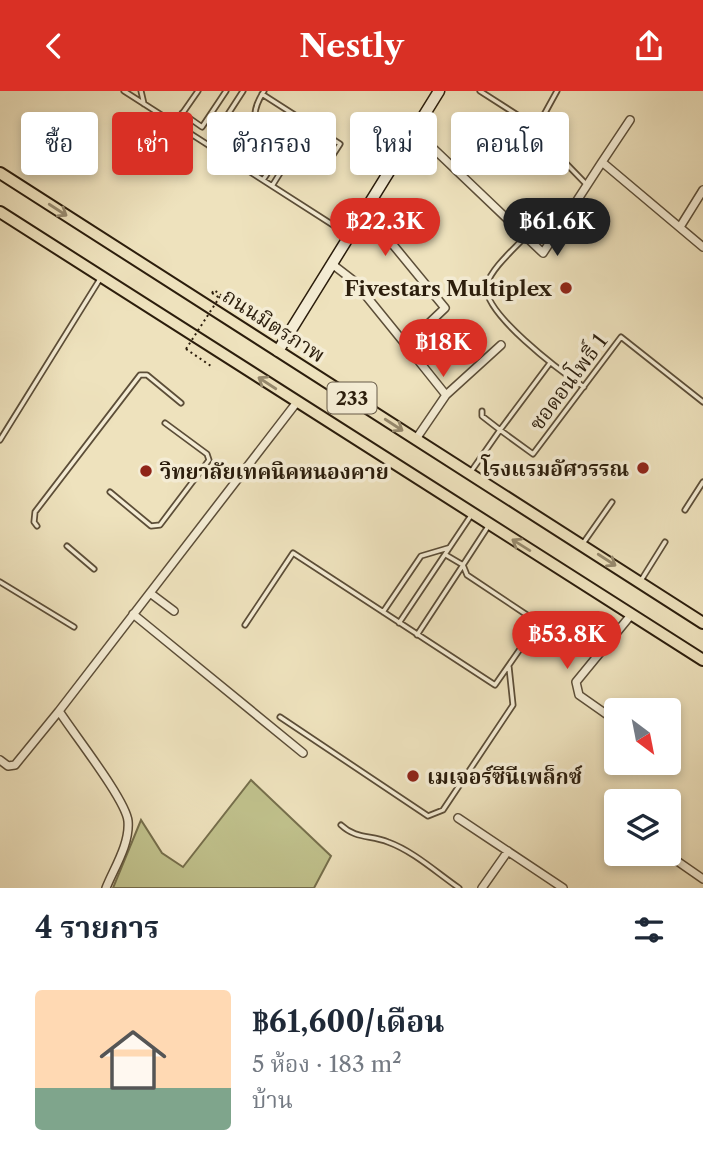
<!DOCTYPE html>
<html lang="th">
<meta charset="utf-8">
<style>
:root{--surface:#fff;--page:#f6f6f7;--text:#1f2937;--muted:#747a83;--line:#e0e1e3;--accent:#d93025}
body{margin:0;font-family:"Libre Caslon Text","Noto Serif Thai",serif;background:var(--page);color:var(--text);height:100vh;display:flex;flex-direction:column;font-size:26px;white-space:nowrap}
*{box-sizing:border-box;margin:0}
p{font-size:23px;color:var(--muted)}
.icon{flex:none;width:38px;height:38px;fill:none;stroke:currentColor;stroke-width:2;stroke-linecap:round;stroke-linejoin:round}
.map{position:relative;height:797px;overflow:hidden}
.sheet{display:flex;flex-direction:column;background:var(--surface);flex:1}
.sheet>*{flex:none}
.banner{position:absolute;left:21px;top:21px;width:662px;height:63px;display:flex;gap:14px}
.needle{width:46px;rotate:148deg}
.controls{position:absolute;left:604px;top:607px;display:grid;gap:14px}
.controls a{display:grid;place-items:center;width:77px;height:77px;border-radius:7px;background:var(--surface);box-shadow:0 4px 10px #0003;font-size:35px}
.price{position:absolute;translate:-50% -60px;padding:0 16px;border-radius:24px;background:var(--accent);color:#fff;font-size:23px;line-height:46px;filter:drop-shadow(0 2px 4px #0008)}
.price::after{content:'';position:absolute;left:50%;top:42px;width:21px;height:16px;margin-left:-10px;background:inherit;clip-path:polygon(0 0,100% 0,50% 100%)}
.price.on{background:#222;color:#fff}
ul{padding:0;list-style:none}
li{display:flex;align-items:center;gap:21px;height:175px;padding:0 35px}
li+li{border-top:2px solid var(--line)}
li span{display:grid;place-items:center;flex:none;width:196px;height:140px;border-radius:7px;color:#555}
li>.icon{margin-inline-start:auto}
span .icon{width:84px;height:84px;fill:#fffc;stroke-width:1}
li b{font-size:30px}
h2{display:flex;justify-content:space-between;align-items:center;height:84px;padding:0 35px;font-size:30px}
.pill{padding:0 24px;border-radius:7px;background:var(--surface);box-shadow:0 4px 10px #0003;font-size:24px;line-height:63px}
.pill.on{background:var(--accent);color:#fff}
header{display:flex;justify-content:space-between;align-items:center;height:91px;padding:0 35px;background:var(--accent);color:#fff;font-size:32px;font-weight:800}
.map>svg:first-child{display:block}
.green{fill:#c0c18c;stroke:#766f4c;stroke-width:2}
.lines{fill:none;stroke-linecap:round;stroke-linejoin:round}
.lane-casing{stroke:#5c4e38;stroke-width:7}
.street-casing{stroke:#5c4e38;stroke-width:10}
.secondary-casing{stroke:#2b1d0c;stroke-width:13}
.primary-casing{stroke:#2b1d0c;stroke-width:14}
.path{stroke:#2b1d0c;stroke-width:2;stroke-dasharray:2 3.5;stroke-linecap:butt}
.lane{stroke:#f4ecd4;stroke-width:3.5}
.street{stroke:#f4ecd4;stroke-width:7}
.secondary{stroke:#f4ecd4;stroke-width:10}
.primary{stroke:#eee2bd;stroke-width:10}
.path-bridge{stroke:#2b1d0c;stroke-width:2;stroke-dasharray:2 3.5;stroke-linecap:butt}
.oneway{stroke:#96896d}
.poi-dot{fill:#8f2418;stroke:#f4ecd4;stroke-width:2.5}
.labels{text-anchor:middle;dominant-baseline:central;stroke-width:7;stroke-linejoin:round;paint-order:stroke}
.shield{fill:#f4ecd4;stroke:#675b48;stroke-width:2}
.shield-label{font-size:19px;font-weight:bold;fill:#2b1d0c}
.poi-label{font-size:21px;font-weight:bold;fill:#2b1d0c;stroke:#f4ecd4;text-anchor:end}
.street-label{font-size:21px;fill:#2b1d0c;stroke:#f4ecd4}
</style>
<header><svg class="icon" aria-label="back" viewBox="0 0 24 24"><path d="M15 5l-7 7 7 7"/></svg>Nestly<svg class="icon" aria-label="share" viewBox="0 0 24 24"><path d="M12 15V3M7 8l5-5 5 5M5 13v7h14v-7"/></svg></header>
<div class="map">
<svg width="703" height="797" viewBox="0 0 703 797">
<rect width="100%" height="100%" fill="#eee2bd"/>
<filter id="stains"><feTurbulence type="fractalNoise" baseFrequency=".00286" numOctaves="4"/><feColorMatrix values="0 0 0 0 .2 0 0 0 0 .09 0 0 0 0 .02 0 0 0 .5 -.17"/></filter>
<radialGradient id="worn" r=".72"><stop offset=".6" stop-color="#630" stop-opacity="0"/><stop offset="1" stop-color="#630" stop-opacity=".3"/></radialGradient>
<!-- green -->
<path class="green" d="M251 689 331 765 314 797H113L141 729 162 762 183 776Z"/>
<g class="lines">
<defs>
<path id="lane" d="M124 0 347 143
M141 0 144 13
M264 0C241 36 265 42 292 63
M480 0 522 27 586 93
M262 3 340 53 329 70 319 77 292 63 272 95
M182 22 202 36 226 0
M175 33 198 0
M535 40 557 0
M208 54 243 0
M263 89 284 57
M524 147C513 159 492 177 487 193 479 220 563 282 584 296
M482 320V325L500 339 550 272
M0 349 100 188
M470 382 500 339 533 363 621 246 703 311
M110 401 151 435 160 434 209 369 207 363 165 332
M685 419 703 391
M37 435 34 431 35 421 140 284H147L181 312
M584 451 612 411
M67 455 94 478
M0 491 74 536
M640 491 665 451
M383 521 421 465 448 457
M399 532 472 423
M245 534 293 462 495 594 534 538 530 526 467 484 463 474 489 434
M417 544 463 474 446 464
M280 626 428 725 443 719 513 614 509 576
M341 734C356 748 370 744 388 751 413 760 436 781 459 797"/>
<path id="street" d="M414 39 543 162 602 71 703 156
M602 71 630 29
M680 136 703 99
M332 173 354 190 406 254 445 217 394 155 362 125
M406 254 446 304
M416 348 446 304 501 254
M150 502 174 520
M133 523 303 662
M616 630 579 604 576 591 631 524
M0 669 8 675 15 674 59 620
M458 727 563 797
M667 763 703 788
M106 797C114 777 130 753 128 730 126 709 73 642 59 620L297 311
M482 797 508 760"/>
<path id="secondary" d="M278 260 439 0"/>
<path id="primary" d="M0 82 703 532
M0 121 703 569"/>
</defs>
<!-- lane casing -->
<use href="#lane" class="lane-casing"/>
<!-- street casing -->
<use href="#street" class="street-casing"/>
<!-- secondary casing -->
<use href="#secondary" class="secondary-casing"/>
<!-- primary casing -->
<use href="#primary" class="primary-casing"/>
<!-- path -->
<path class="path" d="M212 202 279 245
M212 202 214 199 221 204
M186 258 211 275"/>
<!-- lane -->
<use href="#lane" class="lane"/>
<!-- street -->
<use href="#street" class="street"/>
<!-- secondary -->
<use href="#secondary" class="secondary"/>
<!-- primary -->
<use href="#primary" class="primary"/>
<!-- path-bridge -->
<path class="path-bridge" d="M186 258 221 204"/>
</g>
<!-- one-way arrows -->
<defs><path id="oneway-shaft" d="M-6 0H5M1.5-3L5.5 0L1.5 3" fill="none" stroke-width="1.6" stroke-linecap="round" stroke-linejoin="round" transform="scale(1.75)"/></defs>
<g class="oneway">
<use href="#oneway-shaft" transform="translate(58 119) rotate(33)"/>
<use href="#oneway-shaft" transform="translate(267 292) rotate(-147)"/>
<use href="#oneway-shaft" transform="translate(394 334) rotate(33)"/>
<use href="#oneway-shaft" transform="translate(521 454) rotate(-148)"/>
<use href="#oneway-shaft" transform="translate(607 469) rotate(33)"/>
</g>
<!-- markers -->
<g class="poi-dot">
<circle cx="566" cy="197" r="7"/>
<circle cx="643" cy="377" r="7"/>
<circle cx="146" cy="380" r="7"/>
<circle cx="413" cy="685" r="7"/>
</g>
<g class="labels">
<!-- shield labels -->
<rect class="shield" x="327.5" y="291.5" width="49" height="31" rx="5"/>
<g class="shield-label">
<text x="352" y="307">233</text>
</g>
<!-- poi labels -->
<g class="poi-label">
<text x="552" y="197">Fivestars Multiplex</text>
<text x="629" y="377">โรงแรมอัศวรรณ</text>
<text x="160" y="380" text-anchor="start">วิทยาลัยเทคนิคหนองคาย</text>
<text x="427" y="685" text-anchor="start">เมเจอร์ซีนีเพล็กซ์</text>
</g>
<!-- street labels -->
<g class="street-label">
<text transform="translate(274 234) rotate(33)">ถนนมิตรภาพ</text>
<text transform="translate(568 291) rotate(-53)">ซอดอนโพธิ์ 1</text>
</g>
</g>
<rect width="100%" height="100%" filter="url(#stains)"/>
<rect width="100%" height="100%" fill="url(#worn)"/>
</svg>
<div class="controls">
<a><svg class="needle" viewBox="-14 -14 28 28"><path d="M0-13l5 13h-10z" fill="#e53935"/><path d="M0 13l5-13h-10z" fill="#747a83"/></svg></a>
<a><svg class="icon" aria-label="layers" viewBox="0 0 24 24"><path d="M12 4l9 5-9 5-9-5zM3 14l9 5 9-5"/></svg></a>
</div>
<b class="price" style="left:385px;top:167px">฿22.3K</b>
<b class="price on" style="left:557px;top:167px">฿61.6K</b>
<b class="price" style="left:443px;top:288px">฿18K</b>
<b class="price" style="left:567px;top:580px">฿53.8K</b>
<div class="banner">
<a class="pill">ซื้อ</a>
<a class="pill on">เช่า</a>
<a class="pill">ตัวกรอง</a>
<a class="pill">ใหม่</a>
<a class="pill">คอนโด</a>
</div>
</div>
<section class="sheet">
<h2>4 รายการ<svg class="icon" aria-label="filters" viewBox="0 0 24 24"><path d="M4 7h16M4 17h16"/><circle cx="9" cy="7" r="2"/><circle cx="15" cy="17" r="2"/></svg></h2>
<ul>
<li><span style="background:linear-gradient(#ffd9b3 70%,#7fa58c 0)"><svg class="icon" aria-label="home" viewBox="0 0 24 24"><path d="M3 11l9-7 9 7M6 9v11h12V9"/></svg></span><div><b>฿61,600/เดือน</b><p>5 ห้อง · 183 m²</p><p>บ้าน</p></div></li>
</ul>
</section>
